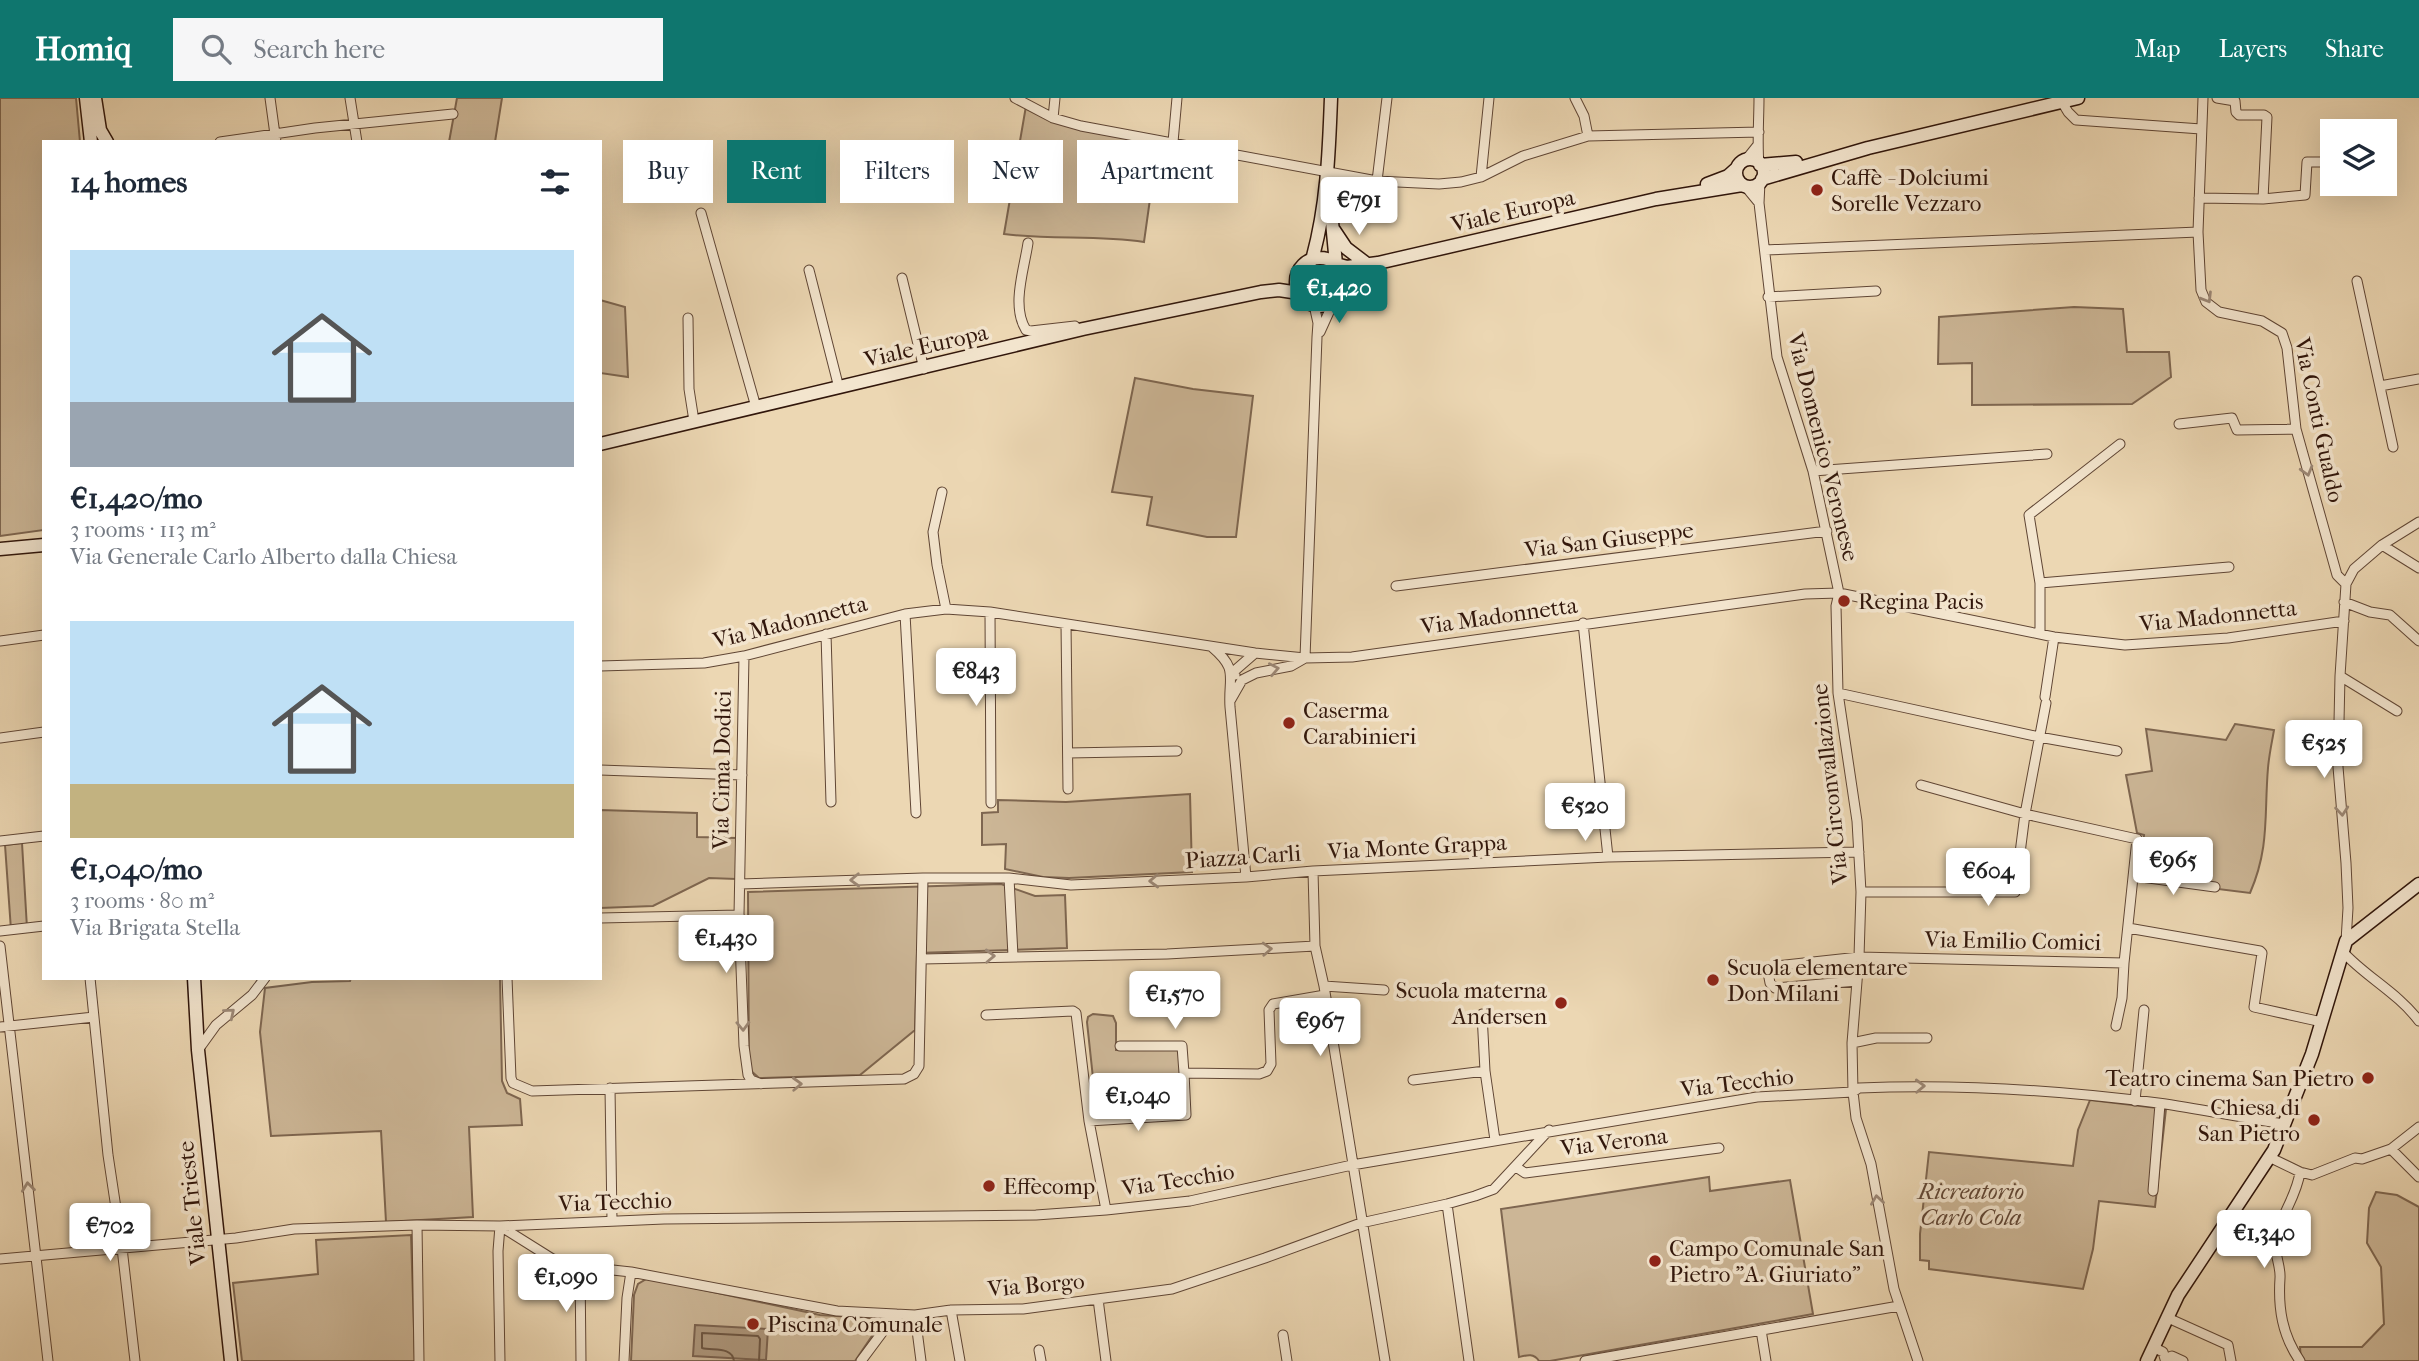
<!DOCTYPE html>
<meta charset="utf-8">
<style>
:root{--surface:#fff;--page:#f6f6f7;--text:#1f2937;--muted:#747a83;--accent:#0f766e}
body{margin:0;font-family:"IM FELL French Canon",serif;background:var(--page);color:var(--text);height:100vh;display:flex;flex-direction:column;font-size:26px;white-space:nowrap}
*{box-sizing:border-box;margin:0}
p{font-size:23px;color:var(--muted)}
.icon{flex:none;width:38px;height:38px;fill:none;stroke:currentColor;stroke-width:2;stroke-linecap:round;stroke-linejoin:round}
.map{position:relative;flex:1;overflow:hidden}
.drawer{position:absolute;left:42px;top:42px;width:560px;height:840px;display:flex;flex-direction:column;background:var(--surface);border-radius:0px;box-shadow:0 7px 28px #0002}
.drawer>*{flex:none}
.banner{position:absolute;left:623px;top:42px;width:665px;height:63px;display:flex;gap:14px}
.buttons{position:absolute;left:2320px;top:21px;display:grid;gap:14px}
.buttons a{display:grid;place-items:center;width:77px;height:77px;border-radius:0px;background:var(--surface);box-shadow:0 7px 28px #0002;font-size:35px}
.price{position:absolute;translate:-50% -60px;padding:0 16px;border-radius:7px;background:#fff;color:#222;font-size:23px;line-height:46px;filter:drop-shadow(0 2px 4px #0008)}
.price::after{content:'';position:absolute;left:50%;top:42px;width:21px;height:16px;margin-left:-10px;background:inherit;clip-path:polygon(0 0,100% 0,50% 100%)}
.price.selected{background:var(--accent);color:#fff}
ul{padding:0;list-style:none}
li{display:grid;align-content:center;gap:14px;height:371px;padding:0 28px}
li span{display:grid;place-items:center;height:217px;border-radius:0px;color:#555}
li>.icon{margin-inline-start:auto}
span .icon{width:126px;height:126px;fill:#fffc;stroke-width:1}
li b{font-size:30px}
h2{display:flex;justify-content:space-between;align-items:center;height:84px;padding:0 28px;font-size:30px}
.tag{padding:0 24px;border-radius:0px;background:var(--surface);box-shadow:0 7px 28px #0002;font-size:24px;line-height:63px}
.tag.selected{background:var(--accent);color:#fff}
header{display:flex;align-items:center;gap:42px;box-sizing:border-box;height:98px;padding:0 35px;background:var(--accent);color:#fff}
header strong{font-size:33px}
nav{display:flex;gap:38px;margin-inline-start:auto;font-size:24px}
.search{width:490px;height:63px;background:var(--page);display:flex;align-items:center;gap:18px;box-sizing:border-box;padding:0 24px;border-radius:0px;color:var(--muted);font-size:26px}
.map>svg:first-child{display:block}
.green{fill:#ccb696;stroke:#7e6650;stroke-width:2}
.water{fill:#ac957a;stroke:#7b624e;stroke-width:2}
.lines{fill:none;stroke-linecap:round;stroke-linejoin:round}
.shore{stroke:#6e5642;stroke-width:2}
.street-casing{stroke:#604635;stroke-width:11}
.secondary-casing{stroke:#31160b;stroke-width:15}
.street{stroke:#f3e5ce;stroke-width:9}
.secondary{stroke:#f3e5ce;stroke-width:12}
.oneway{stroke:#9c8876}
.poi-dot{fill:#8f2418;stroke:#f3e5ce;stroke-width:2.5}
.labels{text-anchor:middle;dominant-baseline:central;stroke-width:7;stroke-linejoin:round;paint-order:stroke}
.poi-label{font-size:23px;fill:#31160b;stroke:#f3e5ce;text-anchor:start}
.street-label{font-size:23px;fill:#31160b;stroke:#f3e5ce}
.park-label{font-size:23px;font-style:italic;fill:#604635;stroke:#f3e5ce}
</style>
<header>
<strong>Homiq</strong>
<div class="search"><svg class="icon" aria-label="search" viewBox="0 0 24 24"><circle cx="10" cy="10" r="6"/><path d="M15 15l6 6"/></svg>Search here</div>
<nav><a>Map</a><a>Layers</a><a>Share</a></nav>
</header>
<div class="map">
<svg width="2419" height="1263" viewBox="0 0 2419 1263">
<rect width="100%" height="100%" fill="#ecd7b3"/>
<filter id="stains"><feTurbulence type="fractalNoise" baseFrequency=".00286" numOctaves="4"/><feColorMatrix values="0 0 0 0 .2 0 0 0 0 .09 0 0 0 0 .02 0 0 0 .5 -.17"/></filter>
<radialGradient id="worn" r=".72"><stop offset=".6" stop-color="#630" stop-opacity="0"/><stop offset="1" stop-color="#630" stop-opacity=".3"/></radialGradient>
<!-- green -->
<path class="green" d="M0 0H76L80 44H44V432L0 438Z
M457 0H502L495 44H449Z
M1026 8 1059 22 1158 44 1144 144C1096 137 1051 142 1004 136Z
M600 202 625 209 628 279 600 275Z
M2074 209 2123 211 2127 254H2169L2171 279 2132 306 1972 307V265L1938 266 1939 219Z
M1135 280 1193 291 1253 298 1236 439H1207L1147 427 1152 399 1112 394Z
M2235 626 2274 632C2272 644 2269 657 2268 670 2264 716 2270 749 2250 795L2178 786 2139 778 2144 737 2137 735 2126 677 2152 673 2146 631 2226 642Z
M1190 696 1192 774 1069 780 1043 779 1005 771 1006 746 982 747V715L998 714V702L1066 704Z
M600 712 697 715V739L736 740V781L709 780 653 808 600 810Z
M22 745 27 830 11 832 5 747Z
M1001 786 1035 798 1065 797 1067 850 917 855 915 932 860 977 759 980 749 971 748 794Z
M351 880H500L502 983 507 995 520 1001 522 1027 469 1029 473 1119 386 1124 381 1033 271 1038 260 934 265 890 312 884 350 883Z
M1093 916 1113 918 1116 925V952L1177 951 1180 955 1183 1011 1107 1014 1101 1013 1096 1008 1087 924 1088 919Z
M2090 1002 2166 1011 2155 1109 2099 1103 2093 1151 2083 1191 1929 1171V1163L1920 1162V1136L1929 1054 2073 1068 2078 1032Z
M1709 1079 1710 1093 1790 1082 1813 1216 1550 1263H1539C1534 1255 1527 1257 1519 1259L1501 1111Z
M2376 1094 2397 1097 2419 1109V1263H2301L2300 1249H2362L2384 1226 2381 1169 2367 1145 2369 1110Z
M411 1137 415 1263H242L233 1185 318 1176 316 1142Z
M648 1180 820 1217 870 1220 876 1232 855 1263H631L634 1197 638 1186Z"/>
<!-- water -->
<path class="water" d="M695 1227 768 1231 766 1262 693 1258Z"/>
<g class="lines">
<!-- shore -->
<path class="shore" d="M734 1263C732 1248 713 1253 702 1250V1235L758 1238 760 1241 759 1263"/>
<defs>
<path id="street" d="M270 0 276 44
M350 0 357 44
M1015 0 1053 20 1081 28 1377 83 1439 86 1461 84 1481 79 1523 58 1588 38 1759 34
M1575 0 1584 18 1588 38
M1759 0C1759 22 1757 44 1759 66
M2203 0 2198 134 2201 192 2206 204 2219 214 2262 223 2282 235 2287 250 2296 331 2337 477 2346 486
M2062 4 2068 14 2076 22 2201 31
M1053 20 1055 0
M220 44 315 30 453 16
M1173 44 1177 0
M1745 63 1757 48
M1481 79 1489 0
M1377 83 1387 0
M1760 84 1759 105 1777 259 1813 373 1839 495 1836 508 1838 595 1857 723 1861 794 1859 859 1852 945 1853 994 1856 1020 1871 1066 1894 1191 1918 1263
M1745 88 1759 105
M2199 100 2263 101 2267 19 2264 17H2239L2236 14 2235 3 2217 0
M2263 101 2305 97 2307 64H2333
M701 115 756 309
M1028 145C1024 172 1011 208 1026 232L1031 233 1075 228
M1765 152 2198 134
M809 172 839 290
M902 180 924 271
M2357 183 2393 349
M1768 199 1876 193
M688 220 689 291 694 323
M1320 234 1334 203
M2380 288 2419 281
M2179 326 2232 320 2237 332 2296 331
M1813 373 2047 356
M942 394 933 434 937 467 946 511
M2382 447 2419 470
M2040 485 2229 469
M1396 488 1827 433
M2344 504 2370 514 2390 517 2419 543
M990 514 991 705
M905 516 916 715
M1583 525 1608 759
M1066 526 1068 691
M826 536 831 704
M2040 536V485L2029 417 2120 346
M0 543 44 537
M1212 549C1239 572 1228 578 1230 609L1246 779
M744 558 739 817 744 948 748 977 751 982 761 986
M600 568 704 565 744 558 905 516 946 511 990 514 1255 555 1305 560 1352 559 1725 507 1805 496 1839 495 2054 539 2125 547 2228 540 2344 523
M1235 577 1232 575 1255 555
M2340 578 2397 613
M1838 595 2039 639 2117 653
M2045 599 2054 539
M1230 603 1242 582 1256 575 1291 568 1305 560 1317 239 1318 225 1314 207
M0 640 44 634
M1068 655 1177 653
M600 672 742 677
M0 743 44 738
M1313 773 1315 848 1324 888 1385 1263
M2134 778 2215 789
M1009 780 1013 858
M740 786 923 780H1009L1071 787 1246 779 1313 773 1608 759 1859 754
M1861 794H2015L2025 716 2046 605
M600 820 739 817
M2128 830 2260 853 2262 855 2254 909 2322 924
M0 833 44 828
M2346 843 2348 810 2346 765 2338 669 2340 578 2346 486 2354 471 2382 447 2419 424
M0 848 48 1263
M2343 854C2366 879 2398 895 2419 923
M922 861 1167 856 1315 848
M90 880 108 1057 122 1150 135 1263
M507 880 511 980 513 985 532 993 904 981 914 976 919 968 923 780
M1857 883 1775 890 1770 885 1767 869 1859 859 2124 865 2137 741 2025 716 1921 687
M1324 888 1384 892
M1482 916 1485 973 1495 1042
M986 917 1073 913 1076 915 1089 1023 1106 1112
M2116 928 2122 900 2124 865
M0 929 94 919
M1852 945 1876 940H1927
M1120 948H1182L1184 975
M198 952 216 927 252 897 265 880
M1413 982 1485 973
M610 990 612 1123
M2135 1003 2144 912
M1089 1023 1186 1017 1184 975 1259 976 1267 973 1271 966 1269 912 1273 906 1325 897
M2391 1051 2419 1079
M2269 1059 2300 1074 2312 1077 2355 1060 2362 1061 2391 1051 2419 1029
M1516 1069 1525 1075 1719 1050
M2300 1074C2297 1098 2280 1118 2276 1141 2273 1154 2281 1167 2280 1180 2278 1210 2282 1237 2300 1263
M2153 1093 2160 1006
M1447 1106 1469 1263
M417 1127 419 1263
M0 1161 236 1140 294 1131 417 1127 500 1128 664 1121 1036 1117 1106 1112 1190 1103 1352 1067 1757 999 1853 994 1859 990C1959 986 2059 992 2158 1005 2201 1011 2243 1020 2285 1026
M580 1169 581 1263
M1098 1201 1106 1263
M951 1212 960 1263
M915 1217 921 1263
M2168 1220 2228 1247 2231 1263
M1761 1232 1766 1263
M1283 1237 1287 1263
M2153 1249 2163 1254 2165 1261 2172 1258 2183 1263
M1039 1252 1041 1263
M500 1263 498 1153 500 1128 551 1160 567 1167 631 1174 837 1213 915 1217 951 1212 1023 1211 1172 1191 1265 1160 1361 1125 1447 1106 1475 1098 1494 1091 1549 1032
M624 1263 627 1200 631 1174
M861 1263 896 1216
M1585 1263 1899 1208"/>
<path id="secondary" d="M86 0 91 44
M95 0 100 32 107 44
M1736 75a14 14 0 1 1 28 0a14 14 0 1 1-28 0Z
M1760 67 1796 64
M1328 81 1336 166 1347 169 1378 165 1656 101 1742 87
M1762 81 1868 50 2078 0
M1707 86 1728 78 1737 70
M1334 132 1346 150 1367 166
M1296 184a24 24 0 1 1 48 0a24 24 0 1 1-48 0Z
M1312 162C1327 108 1329 55 1331 0
M600 346 1083 231 1261 194 1279 192 1299 195
M0 451 44 447
M194 880 198 952 231 1263
M2147 1263 2178 1197 2274 1052 2312 956 2346 843 2419 786"/>
</defs>
<!-- street casing -->
<use href="#street" class="street-casing"/>
<!-- secondary casing -->
<use href="#secondary" class="secondary-casing"/>
<!-- street -->
<use href="#street" class="street"/>
<!-- secondary -->
<use href="#secondary" class="secondary"/>
</g>
<!-- one-way arrows -->
<defs><path id="oneway-chevron" d="M-2-3.5L2.5 0L-2 3.5" fill="none" stroke-width="1.6" stroke-linecap="round" stroke-linejoin="round" transform="scale(1.75)"/></defs>
<g class="oneway">
<use href="#oneway-chevron" transform="translate(2207 200) rotate(59)"/>
<use href="#oneway-chevron" transform="translate(2307 373) rotate(74)"/>
<use href="#oneway-chevron" transform="translate(1274 571) rotate(-11)"/>
<use href="#oneway-chevron" transform="translate(2342 713) rotate(85)"/>
<use href="#oneway-chevron" transform="translate(855 782) rotate(178)"/>
<use href="#oneway-chevron" transform="translate(1154 783) rotate(178)"/>
<use href="#oneway-chevron" transform="translate(1267 851) rotate(-3)"/>
<use href="#oneway-chevron" transform="translate(990 858) rotate(-2)"/>
<use href="#oneway-chevron" transform="translate(230 915) rotate(-40)"/>
<use href="#oneway-chevron" transform="translate(743 928) rotate(88)"/>
<use href="#oneway-chevron" transform="translate(797 986) rotate(-2)"/>
<use href="#oneway-chevron" transform="translate(1920 988) rotate(-2)"/>
<use href="#oneway-chevron" transform="translate(28 1089) rotate(-97)"/>
<use href="#oneway-chevron" transform="translate(1877 1102) rotate(-98)"/>
</g>
<!-- markers -->
<g class="poi-dot">
<circle cx="1817" cy="92" r="7"/>
<circle cx="1844" cy="503" r="7"/>
<circle cx="1289" cy="625" r="7"/>
<circle cx="1713" cy="882" r="7"/>
<circle cx="1561" cy="905" r="7"/>
<circle cx="2368" cy="980" r="7"/>
<circle cx="2314" cy="1022" r="7"/>
<circle cx="989" cy="1088" r="7"/>
<circle cx="1655" cy="1163" r="7"/>
<circle cx="753" cy="1226" r="7"/>
</g>
<g class="labels">
<!-- poi labels -->
<g class="poi-label">
<text x="1831" y="79">Caffè - Dolciumi<tspan x="1831" dy="26">Sorelle Vezzaro</tspan></text>
<text x="1858" y="503">Regina Pacis</text>
<text x="1303" y="612">Caserma<tspan x="1303" dy="26">Carabinieri</tspan></text>
<text x="1727" y="869">Scuola elementare<tspan x="1727" dy="26">Don Milani</tspan></text>
<text x="1547" y="892" text-anchor="end">Scuola materna<tspan x="1547" dy="26">Andersen</tspan></text>
<text x="2354" y="980" text-anchor="end">Teatro cinema San Pietro</text>
<text x="2300" y="1009" text-anchor="end">Chiesa di<tspan x="2300" dy="26">San Pietro</tspan></text>
<text x="1003" y="1088">Effecomp</text>
<text x="1669" y="1150">Campo Comunale San<tspan x="1669" dy="26">Pietro "A. Giuriato"</tspan></text>
<text x="767" y="1226">Piscina Comunale</text>
</g>
<!-- street labels -->
<g class="street-label">
<text transform="translate(1513 113) rotate(-13)">Viale Europa</text>
<text transform="translate(926 248) rotate(-13)">Viale Europa</text>
<text transform="translate(2319 322) rotate(78)">Via Conti Gualdo</text>
<text transform="translate(1823 349) rotate(76)">Via Domenico Veronese</text>
<text transform="translate(1609 442) rotate(-7)">Via San Giuseppe</text>
<text transform="translate(1499 518) rotate(-8)">Via Madonnetta</text>
<text transform="translate(2218 518) rotate(-6)">Via Madonnetta</text>
<text transform="translate(790 524) rotate(-14)">Via Madonnetta</text>
<text transform="translate(722 672) rotate(-89)">Via Cima Dodici</text>
<text transform="translate(1830 686) rotate(-96)">Via Circonvallazione</text>
<text transform="translate(1417 749) rotate(-3)">Via Monte Grappa</text>
<text transform="translate(1243 759) rotate(-4)">Piazza Carli</text>
<text transform="translate(2013 843) rotate(1)">Via Emilio Comici</text>
<text transform="translate(1737 985) rotate(-7)">Via Tecchio</text>
<text transform="translate(1614 1044) rotate(-7)">Via Verona</text>
<text transform="translate(1178 1082) rotate(-9)">Via Tecchio</text>
<text transform="translate(615 1104) rotate(-2)">Via Tecchio</text>
<text transform="translate(192 1105) rotate(-96)">Viale Trieste</text>
<text transform="translate(1036 1187) rotate(-5)">Via Borgo</text>
</g>
<!-- park labels -->
<g class="park-label">
<text x="1971" y="1093">Ricreatorio<tspan x="1971" dy="26">Carlo Cola</tspan></text>
</g>
</g>
<rect width="100%" height="100%" filter="url(#stains)"/>
<rect width="100%" height="100%" fill="url(#worn)"/>
</svg>
<div class="buttons">
<a><svg class="icon" aria-label="layers" viewBox="0 0 24 24"><path d="M12 4l9 5-9 5-9-5zM3 14l9 5 9-5"/></svg></a>
</div>
<b class="price" style="left:1359px;top:139px">€791</b>
<b class="price selected" style="left:1339px;top:227px">€1,420</b>
<b class="price" style="left:976px;top:610px">€843</b>
<b class="price" style="left:2324px;top:682px">€525</b>
<b class="price" style="left:1585px;top:745px">€520</b>
<b class="price" style="left:2173px;top:799px">€965</b>
<b class="price" style="left:1988px;top:810px">€604</b>
<b class="price" style="left:726px;top:877px">€1,430</b>
<b class="price" style="left:1175px;top:933px">€1,570</b>
<b class="price" style="left:1320px;top:960px">€967</b>
<b class="price" style="left:1138px;top:1035px">€1,040</b>
<b class="price" style="left:110px;top:1165px">€702</b>
<b class="price" style="left:2264px;top:1172px">€1,340</b>
<b class="price" style="left:566px;top:1216px">€1,090</b>
<div class="banner">
<a class="tag">Buy</a>
<a class="tag selected">Rent</a>
<a class="tag">Filters</a>
<a class="tag">New</a>
<a class="tag">Apartment</a>
</div>
<section class="drawer">
<h2>14 homes<svg class="icon" aria-label="filters" viewBox="0 0 24 24"><path d="M4 7h16M4 17h16"/><circle cx="9" cy="7" r="2"/><circle cx="15" cy="17" r="2"/></svg></h2>
<ul>
<li><span style="background:linear-gradient(#bfe0f5 70%,#9aa5b1 0)"><svg class="icon" aria-label="home" viewBox="0 0 24 24"><path d="M3 11l9-7 9 7M6 9v11h12V9"/></svg></span><div><b>€1,420/mo</b><p>3 rooms · 113 m²</p><p>Via Generale Carlo Alberto dalla Chiesa</p></div></li>
<li><span style="background:linear-gradient(#bfe0f5 75%,#c2b280 0)"><svg class="icon" aria-label="home" viewBox="0 0 24 24"><path d="M3 11l9-7 9 7M6 9v11h12V9"/></svg></span><div><b>€1,040/mo</b><p>3 rooms · 80 m²</p><p>Via Brigata Stella</p></div></li>
</ul>
</section>
</div>
